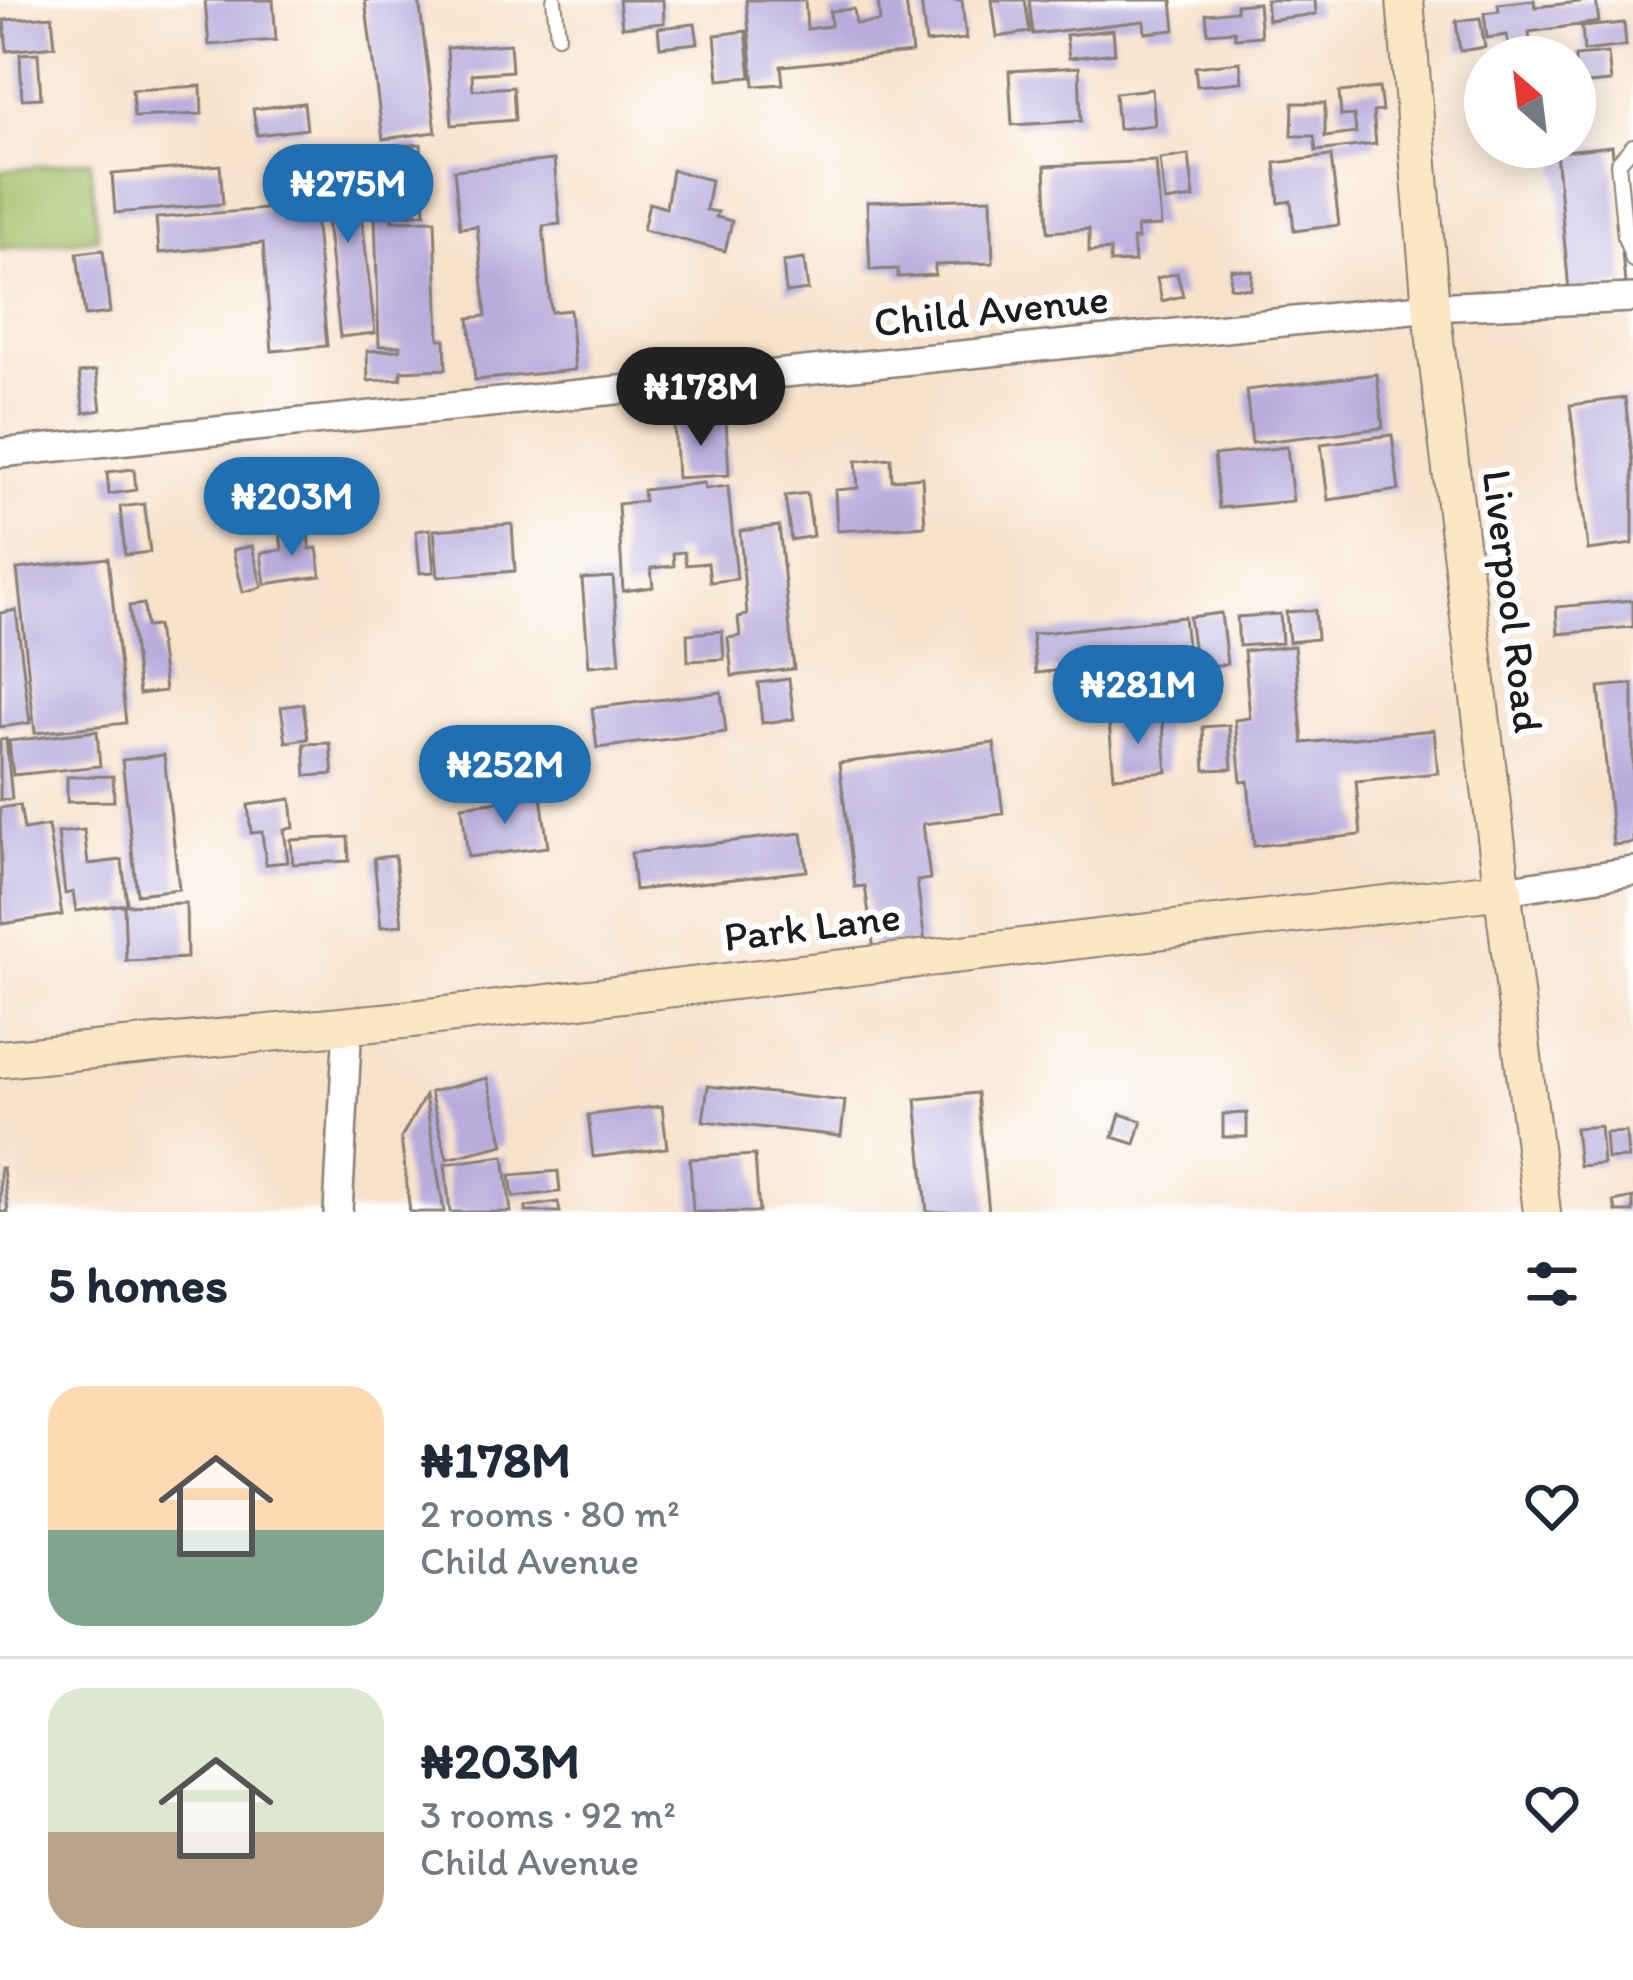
<!DOCTYPE html>
<meta charset="utf-8">
<style>
:root{--surface:#fff;--page:#f2f2f3;--text:#1f2937;--muted:#747a83;--line:#e0e1e3;--accent:#1f6fb2}
body{margin:0;font-family:Itim,sans-serif;background:var(--page);color:var(--text);height:100vh;display:flex;flex-direction:column;font-size:45px;white-space:nowrap}
*{box-sizing:border-box;margin:0}
p{font-size:39px;color:var(--muted)}
.icon{flex:none;width:66px;height:66px;fill:none;stroke:currentColor;stroke-width:2;stroke-linecap:round;stroke-linejoin:round}
.map{position:relative;height:1212px;overflow:hidden}
.drawer{display:flex;flex-direction:column;background:var(--surface);flex:1}
.drawer>*{flex:none}
.needle{width:78px;rotate:332deg}
.fabs{position:absolute;left:1464px;top:36px;display:grid;gap:24px}
.fabs a{display:grid;place-items:center;width:132px;height:132px;border-radius:50%;background:var(--surface);box-shadow:0 6px 30px #0003;font-size:60px}
.price{position:absolute;translate:-50% -102px;padding:0 27px;border-radius:42px;background:var(--accent);color:#fff;font-size:39px;line-height:78px;filter:drop-shadow(0 3px 6px #0008)}
.price::after{content:'';position:absolute;left:50%;top:72px;width:36px;height:27px;margin-left:-18px;background:inherit;clip-path:polygon(0 0,100% 0,50% 100%)}
.price.active{background:#222;color:#fff}
ul{padding:0;list-style:none}
li{display:flex;align-items:center;gap:36px;height:300px;padding:0 48px}
li+li{border-top:3px solid var(--line)}
li span{display:grid;place-items:center;flex:none;width:336px;height:240px;border-radius:36px;color:#555}
li>.icon{margin-inline-start:auto}
span .icon{width:144px;height:144px;fill:#fffc;stroke-width:1}
li b{font-size:51px}
h2{display:flex;justify-content:space-between;align-items:center;height:144px;padding:0 48px;font-size:51px}
.map>svg:first-child{display:block}
.green{fill:#a2bf66;stroke:#5f6e41;stroke-width:3}
.building{fill:#b7acdc}
.lines{fill:none;stroke-linecap:round;stroke-linejoin:round}
.lane-casing{stroke:#8a7f74;stroke-width:18}
.street-casing{stroke:#8a7f74;stroke-width:32}
.secondary-casing{stroke:#8a7f74;stroke-width:40}
.lane{stroke:#fff;stroke-width:14}
.street{stroke:#fff;stroke-width:27}
.secondary{stroke:#fce6c4;stroke-width:36}
.labels{text-anchor:middle;dominant-baseline:central;stroke-width:12;stroke-linejoin:round;paint-order:stroke}
.street-label{font-size:42px;fill:#1c1c1c;stroke:#fff}
</style>
<div class="map">
<svg width="1633" height="1212" viewBox="0 0 1633 1212">
<rect width="100%" height="100%" fill="#fff"/>
<filter id="ink" filterUnits="userSpaceOnUse"><feTurbulence type="fractalNoise" baseFrequency=".00833" numOctaves="2"/><feDisplacementMap in="SourceGraphic" scale="24" xChannelSelector="R" yChannelSelector="G"/><feConvolveMatrix kernelMatrix="1 2 1 2 8 2 1 2 1" color-interpolation-filters="sRGB"/></filter>
<filter id="wash" filterUnits="userSpaceOnUse"><feTurbulence type="fractalNoise" baseFrequency=".004" numOctaves="4" result="noise"/><feDisplacementMap in="SourceGraphic" scale="48" xChannelSelector="R" yChannelSelector="G"/><feGaussianBlur stdDeviation="2.7" result="paint"/><feColorMatrix in="noise" values="0 0 0 0 0 0 0 0 0 0 0 0 0 0 0 0 0 1.4 0 .05"/><feComposite in="paint" operator="in"/></filter>
<g filter="url(#wash)">
<rect width="100%" height="100%" fill="#f7e2cb"/>
<!-- green -->
<path class="green" d="M90 160 98 238 0 249V171Z"/>
<g id="blocks">
<!-- building -->
<path class="building" d="M205 0H273L276 40 209 45Z
M365 0H419L436 132 383 139Z
M619 0H663L664 23 622 27Z
M746 0H805L807 29 831 26 830 11 854 9 856 24 880 22 878 0H906L912 53 781 66 783 84 754 86Z
M921 0H962L966 39 926 43Z
M992 0H1025L1030 32 997 37Z
M1029 0H1172L1175 30 1145 33 1144 21 1033 34Z
M1266 0H1315L1316 14 1268 20Z
M1534 0 1535 7 1596 0 1599 22 1529 32 1532 54 1510 57 1507 35 1487 38 1484 13 1499 11 1498 4Z
M1258 3 1261 36 1235 38 1234 31 1208 33 1206 14 1236 11V5Z
M52 16 55 46 7 51 4 20Z
M1480 18 1485 47 1460 51 1456 21Z
M1624 23 1626 46 1584 51 1582 27Z
M695 24 698 43 660 47 658 28Z
M1113 30 1115 53 1069 58 1066 35Z
M746 31 751 77 719 80 715 35Z
M510 44 512 71 472 74 473 90 513 87 515 120 452 125 447 48Z
M38 53 41 98 22 99 20 54Z
M1608 53 1611 82 1575 85V56Z
M1240 62 1242 82 1197 86 1195 67Z
M1079 67 1081 121 1012 125 1009 71Z
M201 86 202 114 134 117 132 90Z
M1379 88 1382 111 1373 112 1376 144 1316 151 1314 136H1292L1293 103H1325V137L1356 133 1354 115 1341 116 1339 92Z
M1152 89 1155 125 1118 129 1115 93Z
M304 103 307 129 257 135 253 109Z
M421 144 425 213 406 215 405 206 374 208 370 148Z
M1612 146 1625 284 1569 290 1556 152Z
M1189 155 1194 198 1165 202 1160 159Z
M355 156 375 333 340 337 320 160Z
M1331 156 1339 225 1294 231 1291 201 1279 203 1275 163Z
M554 160 560 224 543 226 551 312 570 310 575 370 475 380 469 318 486 316 477 226 460 228 454 170Z
M1156 161 1161 226 1137 227 1138 239H1133L1135 262 1110 263V250L1089 252V229L1048 232 1045 166Z
M220 165 223 204 115 213 112 174Z
M672 170 711 180 706 210 718 212 716 217 732 221 725 251 643 230 649 203 666 208Z
M991 198 993 263 935 265V275L898 277V269L870 270 867 202Z
M314 205 327 346 272 351 263 243 159 253 156 218Z
M392 214V221L435 220 439 339H445L446 369 401 371V379L368 381 367 351 400 350V346H379L375 215Z
M103 250 110 313 85 316 77 253Z
M804 259 808 290 786 293 783 262Z
M1231 269 1252 271 1251 289 1230 287Z
M1177 273 1183 296 1162 301 1157 278Z
M96 371 101 410 84 413 79 373Z
M1377 374 1383 428 1252 443 1246 390Z
M1625 398 1633 463V544L1588 550 1570 405Z
M726 420 729 475 677 478 674 422Z
M1392 435 1399 490 1328 500 1321 444Z
M1287 447 1293 501 1219 508 1214 455Z
M891 458 892 480 922 477 925 526 837 531 835 490 858 488 856 461Z
M134 469 136 490 109 494 107 472Z
M704 483 705 489 728 486 737 579 710 582 708 563 686 565 684 552 673 553 674 566 651 568 653 587 623 591 618 504 644 501 643 490Z
M807 493 813 536 791 540 785 496Z
M144 504 150 552 125 555 120 507Z
M512 524 515 571 438 577 434 530Z
M779 526 794 669 732 676 728 638 740 636 738 617 747 615 740 531Z
M307 528 310 549 317 548 321 576 265 584 261 553 282 550 280 531Z
M430 529 434 572 420 573 416 531Z
M252 546 262 587 243 592 233 550Z
M108 558 126 723 35 733 17 569Z
M613 577 620 663 589 666 582 579Z
M1633 600V627L1558 634 1556 607Z
M144 604 146 627 157 626 165 691 139 694 129 606Z
M16 610 30 723 0 727V613Z
M1315 610 1317 639 1289 642 1286 612Z
M1221 613 1227 664 1196 668 1189 617Z
M1280 614 1282 643 1239 646 1237 617Z
M1184 617 1188 655 1036 673 1032 634Z
M722 631 724 659 688 661 687 634Z
M1294 646 1303 743 1434 730 1438 773 1356 781 1361 835 1254 846 1248 781 1241 782 1235 720 1250 718 1244 651Z
M789 679 794 719 762 723 758 683Z
M1633 684V843L1613 845 1599 687Z
M721 692 726 732 597 748 592 708Z
M303 704 308 739 286 742 281 707Z
M1162 716 1167 772 1114 777 1109 722Z
M1229 725 1232 769 1205 770 1203 727Z
M97 731 100 766 13 775 9 741Z
M6 739 12 799 0 800V740Z
M330 743 333 774 306 776 304 744Z
M994 743 1003 814 923 824 930 879 917 881 925 943 874 950 865 886 855 887 839 763Z
M164 755 179 889 137 894 122 760Z
M113 776 114 801 67 802V777Z
M541 796 548 847 468 857 462 806Z
M291 799 294 828 284 829 288 862 266 864 262 832 251 833 248 805Z
M20 805 24 830 48 826 62 915 2 924 0 808Z
M84 830 88 864 122 860 127 904 76 911 73 892 65 894 58 833Z
M802 833 807 871 635 890 631 853Z
M348 837 349 861 293 864 291 840Z
M395 856 402 925 381 927 374 858Z
M186 903 187 958 126 961 124 905Z
M487 1078 504 1145 447 1159 430 1092Z
M708 1086 845 1101 841 1136 703 1121Z
M977 1093 989 1212H927L916 1099Z
M425 1096 444 1212H410L401 1138Z
M662 1106 667 1148 593 1157 588 1115Z
M1247 1113V1137H1223V1114Z
M1120 1114 1142 1121 1135 1144 1113 1137Z
M1600 1126 1603 1164 1579 1166 1575 1128Z
M1626 1132 1628 1158 1607 1159 1605 1133Z
M755 1155 759 1212H693L690 1159Z
M504 1156 511 1212H450L445 1164Z
M0 1168H3L8 1212H0Z
M558 1171 560 1192 513 1197 510 1175Z
M1633 1198V1212H1616L1614 1202Z
M558 1202 560 1212H526V1207Z"/>
</g>
</g>
<g filter="url(#ink)">
<use href="#blocks" fill-opacity="0" stroke="#8a7f74" stroke-width="3"/>
<g class="lines">
<defs>
<path id="lane" d="M554 0 558 35
M1633 146 1618 163 1625 237 1633 260"/>
<path id="street" d="M0 453 1431 307 1633 298
M1504 890 1633 871
M338 1212 348 1023"/>
<path id="secondary" d="M1405 0 1431 307 1542 1212
M0 1059 403 1020 1504 890"/>
</defs>
<!-- lane casing -->
<use href="#lane" class="lane-casing"/>
<!-- street casing -->
<use href="#street" class="street-casing"/>
<!-- secondary casing -->
<use href="#secondary" class="secondary-casing"/>
<!-- lane -->
<use href="#lane" class="lane"/>
<!-- street -->
<use href="#street" class="street"/>
<!-- secondary -->
<use href="#secondary" class="secondary"/>
</g>
</g>
<g class="labels">
<!-- street labels -->
<g class="street-label">
<text transform="translate(991 310) rotate(-6)">Child Avenue</text>
<text transform="translate(1513 601) rotate(83)">Liverpool Road</text>
<text transform="translate(812 926) rotate(-7)">Park Lane</text>
</g>
</g>
</svg>
<div class="fabs">
<a><svg class="needle" viewBox="-14 -14 28 28"><path d="M0-13l5 13h-10z" fill="#e53935"/><path d="M0 13l5-13h-10z" fill="#747a83"/></svg></a>
</div>
<b class="price" style="left:348px;top:246px">₦275M</b>
<b class="price active" style="left:701px;top:449px">₦178M</b>
<b class="price" style="left:292px;top:559px">₦203M</b>
<b class="price" style="left:1138px;top:747px">₦281M</b>
<b class="price" style="left:505px;top:827px">₦252M</b>
</div>
<section class="drawer">
<h2>5 homes<svg class="icon" aria-label="filters" viewBox="0 0 24 24"><path d="M4 7h16M4 17h16"/><circle cx="9" cy="7" r="2"/><circle cx="15" cy="17" r="2"/></svg></h2>
<ul>
<li><span style="background:linear-gradient(#ffd9b3 60%,#7fa58c 0)"><svg class="icon" aria-label="home" viewBox="0 0 24 24"><path d="M3 11l9-7 9 7M6 9v11h12V9"/></svg></span><div><b>₦178M</b><p>2 rooms · 80 m²</p><p>Child Avenue</p></div><svg class="icon" aria-label="heart" viewBox="0 0 24 24"><path d="M12 20l-8-8c-3-5 5-10 8-4 3-6 11-1 8 4z"/></svg></li>
<li><span style="background:linear-gradient(#dfe7d0 60%,#b9a48a 0)"><svg class="icon" aria-label="home" viewBox="0 0 24 24"><path d="M3 11l9-7 9 7M6 9v11h12V9"/></svg></span><div><b>₦203M</b><p>3 rooms · 92 m²</p><p>Child Avenue</p></div><svg class="icon" aria-label="heart" viewBox="0 0 24 24"><path d="M12 20l-8-8c-3-5 5-10 8-4 3-6 11-1 8 4z"/></svg></li>
</ul>
</section>
